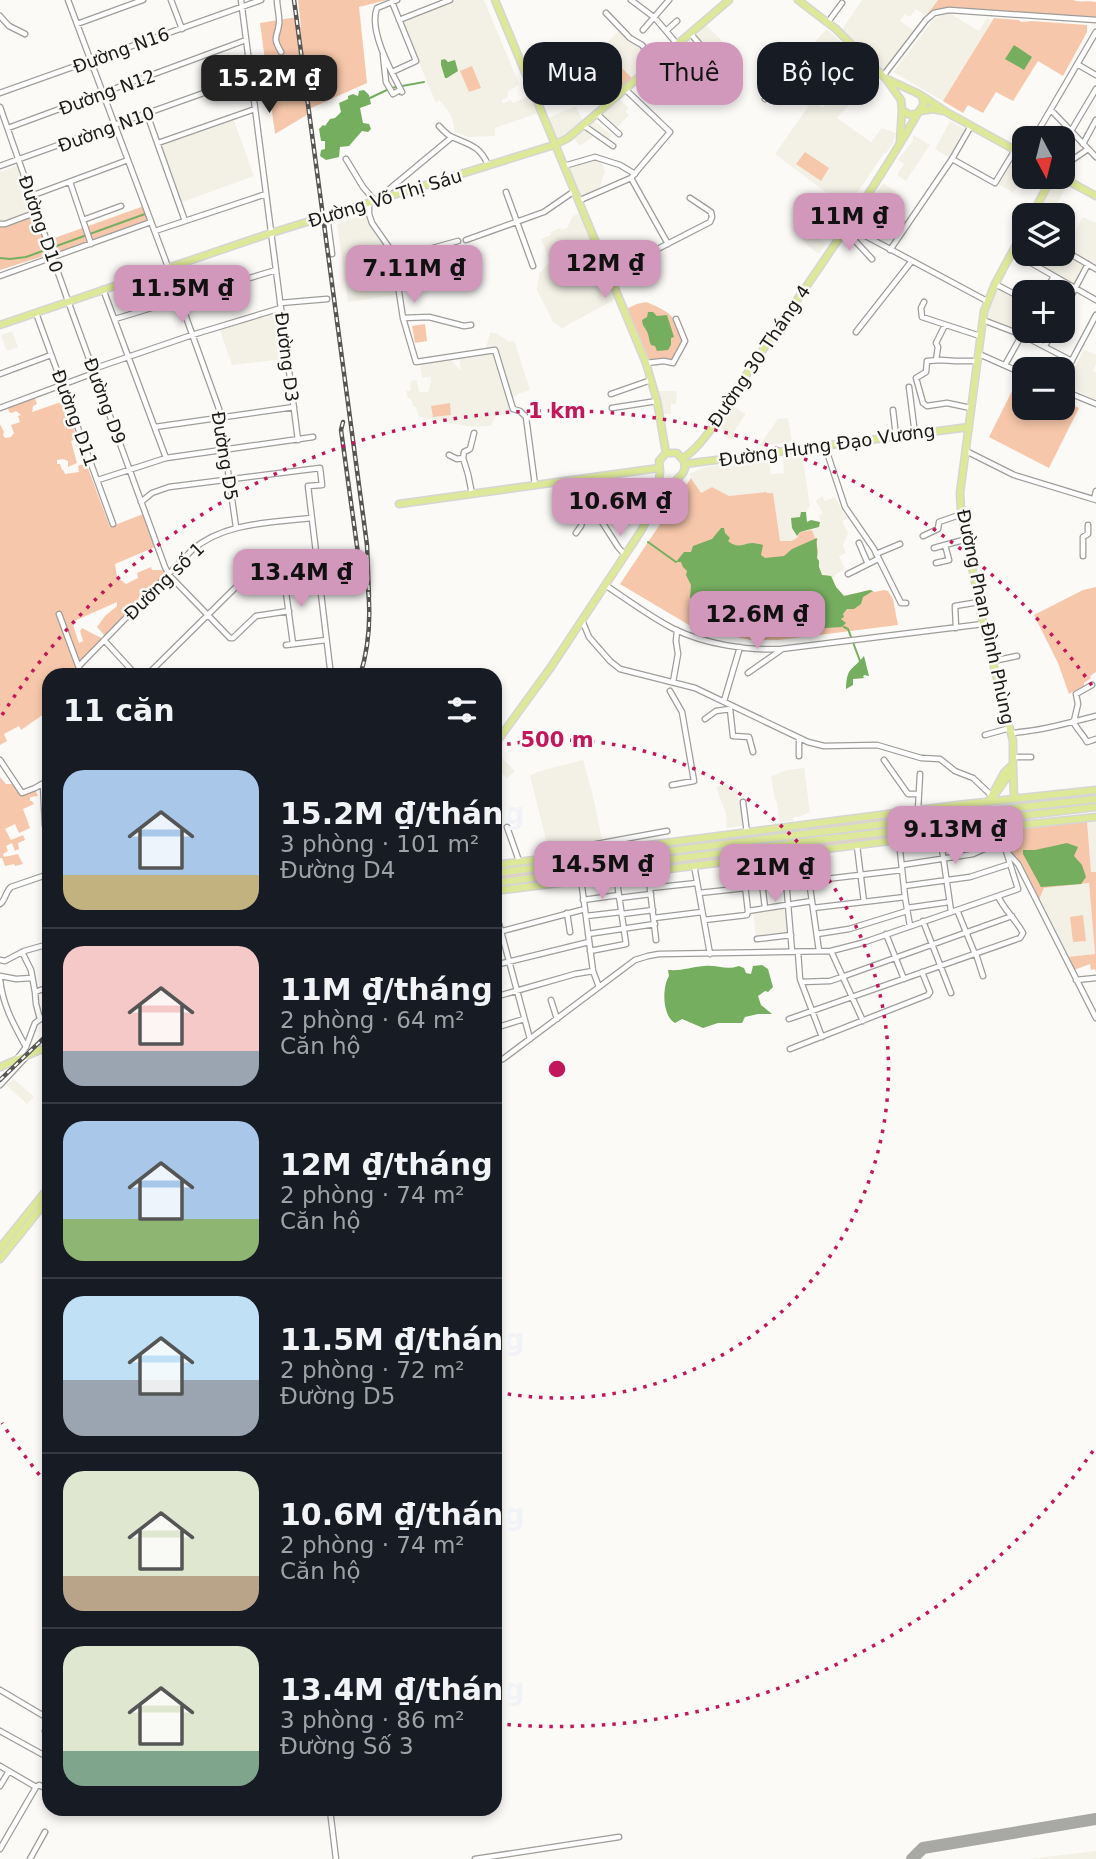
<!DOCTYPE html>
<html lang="vi">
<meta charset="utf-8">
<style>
:root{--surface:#171b24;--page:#20242c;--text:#f1f3f6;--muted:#9ea1a6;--line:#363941;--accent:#d298bc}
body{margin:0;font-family:"DejaVu Sans",sans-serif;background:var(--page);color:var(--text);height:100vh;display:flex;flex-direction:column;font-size:26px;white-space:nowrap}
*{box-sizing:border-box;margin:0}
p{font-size:23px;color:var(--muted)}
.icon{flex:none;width:38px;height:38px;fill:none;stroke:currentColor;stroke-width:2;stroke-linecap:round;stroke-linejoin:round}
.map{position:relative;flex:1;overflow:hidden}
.panel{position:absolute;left:42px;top:668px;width:460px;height:1148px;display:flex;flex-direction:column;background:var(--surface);border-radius:21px;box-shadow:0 4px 10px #0003}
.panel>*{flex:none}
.hud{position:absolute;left:523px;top:42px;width:467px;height:63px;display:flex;gap:14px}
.needle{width:46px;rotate:173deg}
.buttons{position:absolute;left:1012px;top:126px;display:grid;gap:14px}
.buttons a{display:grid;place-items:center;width:63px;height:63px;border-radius:14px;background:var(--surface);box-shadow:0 4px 10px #0003;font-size:35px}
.price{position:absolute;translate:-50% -60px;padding:0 16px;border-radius:14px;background:var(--accent);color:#111;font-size:23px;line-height:46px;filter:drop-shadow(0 2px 4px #0008)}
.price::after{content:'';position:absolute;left:50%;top:42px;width:21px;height:16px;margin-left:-10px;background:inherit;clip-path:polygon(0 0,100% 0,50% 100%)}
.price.current{background:#222;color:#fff}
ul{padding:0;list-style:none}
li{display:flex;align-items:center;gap:21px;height:175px;padding:0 21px}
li+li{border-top:2px solid var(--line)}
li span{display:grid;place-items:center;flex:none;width:196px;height:140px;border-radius:21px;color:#555}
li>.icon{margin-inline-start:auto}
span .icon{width:84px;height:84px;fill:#fffc;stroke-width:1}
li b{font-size:30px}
h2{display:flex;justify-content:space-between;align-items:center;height:84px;padding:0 21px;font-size:30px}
.tag{padding:0 24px;border-radius:21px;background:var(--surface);box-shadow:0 4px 10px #0003;font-size:24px;line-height:63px}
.tag.current{background:var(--accent);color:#111}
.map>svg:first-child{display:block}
.built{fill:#f3f1e6}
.green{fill:#f6c7aa}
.water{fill:#76ae60}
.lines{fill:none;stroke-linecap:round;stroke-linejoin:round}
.stream{stroke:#76ae60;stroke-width:2}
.taxiway{stroke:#a8a8a5;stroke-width:12}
.minor-casing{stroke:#9e9d9a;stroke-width:7}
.major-casing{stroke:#d6d6d5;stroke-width:9}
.minor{stroke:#fff;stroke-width:4.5}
.major{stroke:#dde898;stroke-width:6}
.rail-casing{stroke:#555553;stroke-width:4.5}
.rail{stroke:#fbfaf7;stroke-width:2;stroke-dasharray:5;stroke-linecap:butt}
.ring{fill:none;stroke:#c2185b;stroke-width:3.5;stroke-dasharray:3.5 7}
.labels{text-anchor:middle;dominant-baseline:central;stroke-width:5;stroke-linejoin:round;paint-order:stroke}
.street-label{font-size:18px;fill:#1a1a18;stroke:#fbfaf7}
.centre{fill:#c2185b;stroke:#fbfaf7;stroke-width:3.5}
.ring-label{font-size:21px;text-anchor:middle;font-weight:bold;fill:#c2185b;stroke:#fbfaf7;stroke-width:5;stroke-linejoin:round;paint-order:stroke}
</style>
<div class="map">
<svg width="1096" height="1859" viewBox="0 0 1096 1859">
<rect width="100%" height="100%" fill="#fbfaf7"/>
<!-- built -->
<path class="built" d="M456 0H484L519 84 508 92 507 98 503 99 502 102 504 103 510 100 513 103 531 95 538 113 495 128V136L469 137 455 132 452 118 447 109 439 100 436 103 402 22Z
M862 0H938L926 16 916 9 910 17 905 14 900 21 915 31 883 72 841 31Z
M949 13 979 31 987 18 992 21 943 101 893 72 935 18Z
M705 24 723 42 711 56 709 50 693 34Z
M827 29 846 47 821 79 802 59 810 51 808 49Z
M620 30 642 47 653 61 632 78 602 48Z
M691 36 708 54 701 67 685 85 680 80 668 91 647 73Z
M857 61 875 76 837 118 871 142 882 128 896 133 893 143 886 153H884L847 208 775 154 812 101 823 108Z
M618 98 629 108 626 112 629 115 616 129 599 114Z
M576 106 583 121 566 136 555 142 546 119Z
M233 118 254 176 180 203 160 144Z
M593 120 612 135 608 141 597 134 580 146 573 137Z
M950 121 966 130 950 158 935 149Z
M913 135 930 145 906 181 897 175 904 164 898 160 913 140Z
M1015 153 1024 158V177H1049L1042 190 1022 179 1013 193 997 183Z
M593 158 600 160 605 171 599 190 579 199 566 167Z
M19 165 35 211 5 222H0V172Z
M1055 177 1068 183 1051 215H1034Z
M883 183 902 196 884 219 866 207Z
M580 213 616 299 562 328 553 322 537 290 539 274 550 262 541 239 551 235V232L560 228 561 230 567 228 573 216Z
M367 214 373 229 388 248 385 251 369 253 368 249 365 250 366 258H372L373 260 386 257 390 260 395 295 348 302 337 224Z
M1083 217 1096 223V268L1065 250Z
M811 229 826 244 819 254 808 246 802 238Z
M1024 235V254H1062V251L1085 265 1074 286 1014 252Z
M997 287 1024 301V307L1014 330 985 319Z
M269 314 278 316 280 332 277 334 278 343 281 345 283 359 232 365 220 330Z
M12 331 18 347 7 351 1 335Z
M490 333H496L510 342 514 340 530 390 518 394 511 400 496 350 485 351Z
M1084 349 1096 355V364L1093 371 1096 372V400L1067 386 1069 379Z
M495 351 512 413 496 416 491 426 472 427 419 417 416 407H414L410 398H408L406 391H410L411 381 417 380 419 392H428L431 381 430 377 422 378 420 364 450 359 461 371 459 357Z
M657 391H677L676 404H671V414H662Z
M733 406 746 414 734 431 735 433 730 441 719 426Z
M788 418 792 442 759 446 778 419Z
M802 454 810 506 807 509V512H802L801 517 792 528 798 538 791 541H780L766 492 728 496 712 487 701 493 689 474 705 467 769 458 771 474 784 473 783 457Z
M822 495 825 501 835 497 847 519 842 521 848 533 843 545 846 553 839 556 845 569 836 574 833 579 830 576H823L820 572 819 561 816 556 817 545 816 543 817 539 815 538 812 530 819 527 820 521 819 515 823 514 816 501Z
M497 753 515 771 507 778 502 774 500 775 495 770V755Z
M583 760 593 796 602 839 549 852 530 776 537 772Z
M804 768 810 812 799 817H793V821L779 822 777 802 775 800 771 776 788 770Z
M727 784 730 792 737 789 739 802H743L746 825 727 828 726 814 716 787Z
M1096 820V872H1091L1087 821Z
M1089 883 1095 954 1067 957 1039 900 1044 888Z
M787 906 789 934 756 937 753 912Z
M14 1079 34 1097 27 1104 6 1085Z
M1096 1851V1859H1028Z"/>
<!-- green -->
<path class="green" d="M298 0H387L359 7 367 83 309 109 310 113 275 134 260 23 297 17 298 27H301Z
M938 0H1073C1080 3 1088 0 1096 2V17L948 8 934 10 926 16Z
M994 18 1019 20 1021 22 1032 21 1087 25V32L1063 76 1038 61 1013 101 996 92 983 113 968 105 963 113 943 101Z
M613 59 632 78 623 87 605 67Z
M472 66 481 88 469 92 460 71Z
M805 152 829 168 821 181 796 164Z
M144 206 150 221 54 257 49 240Z
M36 214 50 254 0 270V225Z
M646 302C673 313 674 316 684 341L672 362H648L626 309 637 304Z
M425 324 427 341 415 343 412 326Z
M1018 379 1024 382V408H1062V400L1079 408 1049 468 989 437Z
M35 398 37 404 33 406 32 412 64 401 77 438 71 441 77 463 68 467V461L63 459 57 460V464H60L62 470H63L65 474 79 472 78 466 86 463 110 527 143 514 155 547 115 564 117 577 126 584 138 578 137 573 151 567 152 570H164L167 575 105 636 97 627 105 616 117 606V602L72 622 79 643 83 641 80 631 82 628 103 639 77 665 81 675 49 676V714L41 716 21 730 19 726 4 734 7 741 0 745V424L4 432 3 435 5 438 11 437 14 433 11 425 20 422 18 416 21 415 16 411 12 413 9 412 8 408Z
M450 403 451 415 433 417 431 406Z
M691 478 701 493 712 487 729 496 766 492 767 493H773L780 541H791L797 538 800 532 812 530 815 538 818 539 816 543 818 551 817 558 819 561V567L822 575 831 576 836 587 844 596 870 590 875 592 884 590 888 591 893 599 898 625 779 640H751L694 628 620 584Z
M1096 587V672L1090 676 1091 678 1084 683V686L1069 694 1058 663 1034 615 1083 590Z
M0 777 6 784H12L14 782 23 795 35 790 38 796 30 797V801H32L34 804 23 809 30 828 19 833 15 824 5 829 11 840 23 835 25 840 18 843 19 849 15 851 12 843 6 846 8 851 3 854 4 857 18 854 23 864 15 866 14 864 5 866 2 858H0Z
M970 806 971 811 808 831 807 827Z
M977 815V818L809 838 808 836Z
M1087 821 1091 872H1096V972L1095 969 1091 970 1090 964 1074 970 1067 957 1095 954 1089 883 1044 888 1039 900 1017 857 1007 849 996 831Z
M978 823V828L810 849 809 843Z
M799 829V832L582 860V857Z
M799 837 800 839 583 868V865Z
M800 844 801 850 584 876V873Z
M570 866 571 870 495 880V875Z
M1083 915 1086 941 1073 942 1070 917Z"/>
<!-- water -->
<path class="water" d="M1014 45 1032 57 1024 70 1005 59Z
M445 59 448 62 455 60 458 71 447 78H445L441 65V60Z
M364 90 369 95 371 104 360 108 363 123 369 124 371 129 368 132 362 131 349 146 340 147 339 157 326 160 320 156 321 150 325 149V141H321L319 129 323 125 325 126 330 119 335 118 341 112 339 103 348 99V96L353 94 358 96 359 91Z
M648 312H653L657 316 667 315 674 337 671 338V345L668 350 657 351 655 346 651 345C649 341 649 337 648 334 646 328 642 326 642 320L647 317Z
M801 512H806L807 522 811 520 820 522 819 527 800 532 797 536 792 528 791 518 800 517Z
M721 528H724L725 533 730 538 728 541C738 549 742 544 752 543 756 543 759 544 763 545L761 555 765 558 784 556 792 549 817 538C816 544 818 551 817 558L819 561V567L822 575 831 576 836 587 844 596 870 590 873 591 863 597 861 604 854 609H847L843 614 844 617 841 619 846 623 842 627 807 629 781 635V632L773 628 771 620 763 615C758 619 744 619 739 620L737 617 732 619 722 617 716 620 709 617 702 618 696 612 697 606 694 604V600L690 598 691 585 686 575 687 571 683 567 681 562H676L684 552H691L693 546 712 539Z
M864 656 869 676 864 675 863 677 865 678 853 679V685L846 689C847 666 851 672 864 656Z
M1067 843 1078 847 1074 856 1082 865 1086 877 1081 884 1041 887 1023 854V850H1035Z
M762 965 768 969 773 987 768 992 765 991 758 996 761 1005 772 1014H758L745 1017 742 1023H718L703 1028 682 1019 675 1023C662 1016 662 987 669 976L668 970C683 971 690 967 704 966 717 964 725 971 739 966L744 968 746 973 751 974 753 966Z"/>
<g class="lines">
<!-- stream -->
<path class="stream" d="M370 98 391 88 424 82
M0 258 10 259 26 257 145 214
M648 542 676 562
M844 627 848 629 860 661"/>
<!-- taxiway -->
<path class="taxiway" d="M912 1859 923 1848 1096 1819"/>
<defs>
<path id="minor" d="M68 0 168 267 219 409 236 527
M171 0 182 29
M241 0 298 440
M277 0C277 7 280 17 279 24 277 39 272 36 281 52
M397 0 377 8C368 30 392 73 402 92
M631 0 655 18 677 44
M392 2 416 61 392 72
M606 13 630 38 642 45 655 62
M0 16 9 26 25 34
M399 20 450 0
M828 22 842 3
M77 24 143 0
M643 30 669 0
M666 31 677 21
M690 33 709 55 699 75 713 86 722 71
M596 46 587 54 620 92
M383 55 386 82 393 94 400 90
M1077 64 1096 75
M883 76 926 20 934 13 949 10 1096 20
M587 81 608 103
M0 93 261 0
M765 99 794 67V64L782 51
M0 107 68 301 165 567 169 575 230 638H233L256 616 289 611
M1051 110 1096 157
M147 114 185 221
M597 114 619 134
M583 125 613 146
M439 126C443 130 447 135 452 137 470 145 480 146 488 165
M8 128 246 40
M1071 131 1096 89
M1034 138 1096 32
M158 143 255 109
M1083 144 1096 120
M346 159 363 187 375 201 452 137
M952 159 995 183 1015 150
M0 166 251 76
M564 166 595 157 620 165 635 174
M1062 167 1088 149
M631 178 668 244
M70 182 91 244
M506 192 533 266
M31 196 128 160
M578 201 631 178 670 132 625 89
M369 203V214L372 223 393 253 403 318 416 362 495 350 513 409 520 411 526 417 535 485
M818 205 830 222 843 232
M327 216 332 254
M83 220 121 206
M0 224H5L37 212
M847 226 987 301
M845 230 872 259
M155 231 266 194
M466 240 544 212 573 192
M425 249 431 278 433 280 466 278 469 281
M1062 249 1096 269
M890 250 952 159 971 126
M1012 252 1096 300
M365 256 429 249 458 241
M609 274 710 222 712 217 711 212 690 198
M0 276 151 222
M995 284 1024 299
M103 289 166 458
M1045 292 1054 276
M924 302 921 308 922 317 980 336
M280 303 327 299
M36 313 113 524
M1062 313 1088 264
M403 318 429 317 464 326 471 325
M115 319 276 270
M983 320 1022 335 1072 361
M856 332 911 262
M1045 346 1053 331
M979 354 1024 374
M936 360 938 347 936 343 945 325
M646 363 664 361 673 363 685 341 676 319
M1005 365 1024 331
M93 369 192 335 281 308
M0 374 51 355
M1062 379 1096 315
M909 387 915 434
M1062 390 1096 404
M611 394 651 380
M0 408 94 373
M612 408 657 401
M971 408 947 403 927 406 923 403 916 378 926 372 927 361 941 360 955 361H978
M893 410 896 436
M155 427 294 407
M825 446 845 507 874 549 901 603H906
M966 451 1014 475 1096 500
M449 455 457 459 463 458
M98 480 166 458 313 437
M472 494 468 474 463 458 464 452 470 449 474 433
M1094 499 1096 491
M141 502 152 493 169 487 320 468 322 485 308 486 331 676
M602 522 618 547 625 555
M576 533 581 526 584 515 594 502 588 478
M923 536 938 529 939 522 962 514
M859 543 868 564
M934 548 967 539
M876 554 900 544
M1083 556V537L1088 534V525
M936 563 949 560 945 545
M848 574 878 559
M284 578 293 644
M605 585C628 600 650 617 674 629 705 644 748 651 781 649L983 624
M59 614 82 676
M582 620 589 637 610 661 620 669 695 688 808 742 824 746 877 745 921 758 940 759 955 771 973 778 991 795
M956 628 955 606 979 602
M104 640 137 676
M286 645 326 640
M993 661 1017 656
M79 666 192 550C225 522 270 523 311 518
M748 673 781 650
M146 676 235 588 246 583 318 573
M673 682 678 654 676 641 677 630
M670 691 682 712 694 781 672 785
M724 701 740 647
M730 709 733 736 749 737 753 752
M705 719 716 711 730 709
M1073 721C1077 730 1083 734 1087 742L1096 739
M1074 721 1078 704 1076 694 1092 685
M1011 733C1040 731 1068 723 1096 716
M985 735 1010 728
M799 739V756
M1014 757H1031
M0 760 22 793 35 788 49 780
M884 760 908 794H918
M43 784 45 825 49 839
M743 802 747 833
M918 810 920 774
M507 827 519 861
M940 835 951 911
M899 841 905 897 910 926
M857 846 864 902
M805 852 819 951
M1008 853 1018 864 1096 1018
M576 855 575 848 667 831
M784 855 792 952
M556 857 555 852 575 848
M759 858 765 908
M742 860 748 911
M694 865 710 954
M902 865 973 854 1000 842
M648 872 656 940
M581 879 593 971 599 987
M809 881 902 870
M904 886 970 877 1010 864
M650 888 697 883
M699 893 746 888
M619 898 651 894
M583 900 619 895
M0 904C6 900 5 892 11 887L49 874
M813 908 905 897
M907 908 949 902
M495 909 530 1039
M957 910 975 954
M567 913 570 932
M622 914 653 910
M586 916 621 912
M654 918 702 912
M704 920 747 915 748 911 812 901
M923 921 951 993
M495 933 585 909
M588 934 655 924
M817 934 849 929 907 911
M886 934 904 979
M757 939 791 935
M590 951 626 944 616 875
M831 951 863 1021
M22 952 31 970 35 992 49 987
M798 952 800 979 822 1037
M976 954 983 976
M0 960 5 961 24 951 49 944
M495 965 589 942
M0 976 16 979 32 978
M0 980C3 1006 14 1025 26 1047
M1076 980 1096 978
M801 982 830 981 839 978 1012 916
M35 992 36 1004 40 1019
M495 997 575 974 593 971
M551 1000 557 1019
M789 1019 1020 938 1023 933C1015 918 1004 910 998 896
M495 1028 524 1019
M790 1049 928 995 930 992 922 972
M17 1059 26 1047 35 1023 49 1013
M495 1062 503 1059 635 960 648 956 659 954 831 951 862 943 1018 889 1006 851 992 828
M0 1085 26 1057
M0 1690 49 1719
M0 1731 49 1758
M45 1731 49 1723
M0 1766 36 1787 39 1785 49 1790
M0 1786 9 1771
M330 1810 336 1859
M0 1849 36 1787
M30 1859 45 1832
M475 1859 619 1837"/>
<path id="major" d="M495 0 646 363 657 401 666 453
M798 0 836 29 886 79 901 100 902 110 900 142
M887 79 919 94 948 113 1024 155
M902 110 910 115 918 113 924 104 922 97
M921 111 933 109 943 111
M1061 177 1096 196
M1032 215 1052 177
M0 325 265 235 554 145 568 138 729 0
M683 458C706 445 734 393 750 369 807 284 867 202 918 113
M685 464 969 427
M399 504 659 468
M495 744 551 667 641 531 656 502 683 473 685 468 684 461 677 453H666L659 461 660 472 656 502
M1013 766 1014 799
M990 799 1004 773 1010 767
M991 800 1008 776 1013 763V741L983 624 961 510 960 493 984 311 995 284 1024 230
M495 865 957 805 1096 790
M495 873 979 812 1096 799
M495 883 802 842 1096 807
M495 891 992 828 1096 817
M0 1067 49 1046
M0 1248 49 1187
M0 1259 49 1198"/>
</defs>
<!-- minor casing -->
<use href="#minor" class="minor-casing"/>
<!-- major casing -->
<use href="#major" class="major-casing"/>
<!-- minor -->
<use href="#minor" class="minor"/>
<!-- major -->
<use href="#major" class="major"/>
<defs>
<path id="rail" d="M294 0 367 545 369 597
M343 422 341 430 360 568
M360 676C369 647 371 618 368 588
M0 1080 49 1033"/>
</defs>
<!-- rail casing -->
<use href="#rail" class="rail-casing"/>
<!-- rail -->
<use href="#rail" class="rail"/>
</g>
<!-- distance rings -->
<g class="ring">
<path d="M497 746A329 329 0 1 1 497 1392"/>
<path d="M1093 1451A658 658 0 0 1 500 1724M46 1483A658 658 0 0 1 2 1423M2 715A658 658 0 0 1 1093 687"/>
</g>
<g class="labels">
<!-- street labels -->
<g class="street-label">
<text transform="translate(121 50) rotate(-20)">Đường N16</text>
<text transform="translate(107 92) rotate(-20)">Đường N12</text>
<text transform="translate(106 129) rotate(-20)">Đường N10</text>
<text transform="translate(385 198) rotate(-17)">Đường Võ Thị Sáu</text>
<text transform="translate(41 224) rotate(71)">Đường D10</text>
<text transform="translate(759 356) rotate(-56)">Đường 30 Tháng 4</text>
<text transform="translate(287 357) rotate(83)">Đường D3</text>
<text transform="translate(105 401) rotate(70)">Đường D9</text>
<text transform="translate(75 418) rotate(70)">Đường D11</text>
<text transform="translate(827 445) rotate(-8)">Đường Hưng Đạo Vương</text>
<text transform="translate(225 456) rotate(81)">Đường D5</text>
<text transform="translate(164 581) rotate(-44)">Đường số 1</text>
<text transform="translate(986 617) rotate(78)">Đường Phan Đình Phùng</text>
</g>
</g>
<circle cx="557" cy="1069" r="10" class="centre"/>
<g class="ring-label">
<text x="557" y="418">1 km</text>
<text x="557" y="747">500 m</text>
</g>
</svg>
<div class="buttons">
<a><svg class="needle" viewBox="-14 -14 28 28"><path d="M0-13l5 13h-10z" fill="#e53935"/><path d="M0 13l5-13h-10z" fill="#9ea1a6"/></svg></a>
<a><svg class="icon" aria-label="layers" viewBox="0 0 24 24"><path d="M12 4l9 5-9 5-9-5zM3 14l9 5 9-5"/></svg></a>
<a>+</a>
<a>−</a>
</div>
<b class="price current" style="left:269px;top:115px">15.2M ₫</b>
<b class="price" style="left:849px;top:253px">11M ₫</b>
<b class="price" style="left:605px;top:300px">12M ₫</b>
<b class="price" style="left:414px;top:305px">7.11M ₫</b>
<b class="price" style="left:182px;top:325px">11.5M ₫</b>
<b class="price" style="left:620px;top:538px">10.6M ₫</b>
<b class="price" style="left:301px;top:609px">13.4M ₫</b>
<b class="price" style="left:757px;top:651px">12.6M ₫</b>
<b class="price" style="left:955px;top:866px">9.13M ₫</b>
<b class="price" style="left:602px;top:901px">14.5M ₫</b>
<b class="price" style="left:775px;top:904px">21M ₫</b>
<div class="hud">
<a class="tag">Mua</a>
<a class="tag current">Thuê</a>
<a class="tag">Bộ lọc</a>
</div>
<section class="panel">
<h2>11 căn<svg class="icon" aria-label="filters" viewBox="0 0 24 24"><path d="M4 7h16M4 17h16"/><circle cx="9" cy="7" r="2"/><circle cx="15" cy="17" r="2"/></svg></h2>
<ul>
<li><span style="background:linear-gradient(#a9c7e8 75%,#c2b280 0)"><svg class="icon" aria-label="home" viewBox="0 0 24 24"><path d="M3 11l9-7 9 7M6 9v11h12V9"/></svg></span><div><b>15.2M ₫/tháng</b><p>3 phòng · 101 m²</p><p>Đường D4</p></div></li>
<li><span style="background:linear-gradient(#f6c9c9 75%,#9aa5b1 0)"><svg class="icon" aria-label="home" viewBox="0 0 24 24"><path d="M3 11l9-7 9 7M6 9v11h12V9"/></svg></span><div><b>11M ₫/tháng</b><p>2 phòng · 64 m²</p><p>Căn hộ</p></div></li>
<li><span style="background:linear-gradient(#a9c7e8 70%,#8fb573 0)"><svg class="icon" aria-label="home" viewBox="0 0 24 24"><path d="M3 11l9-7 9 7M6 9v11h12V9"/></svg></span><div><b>12M ₫/tháng</b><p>2 phòng · 74 m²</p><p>Căn hộ</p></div></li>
<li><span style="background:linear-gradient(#bfe0f5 60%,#9aa5b1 0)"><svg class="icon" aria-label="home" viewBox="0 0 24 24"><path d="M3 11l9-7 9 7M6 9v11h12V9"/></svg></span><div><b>11.5M ₫/tháng</b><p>2 phòng · 72 m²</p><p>Đường D5</p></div></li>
<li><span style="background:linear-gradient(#dfe7d0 75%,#b9a48a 0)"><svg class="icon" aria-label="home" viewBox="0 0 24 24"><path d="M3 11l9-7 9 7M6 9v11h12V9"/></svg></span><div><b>10.6M ₫/tháng</b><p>2 phòng · 74 m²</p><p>Căn hộ</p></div></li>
<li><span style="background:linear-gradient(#dfe7d0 75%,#7fa58c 0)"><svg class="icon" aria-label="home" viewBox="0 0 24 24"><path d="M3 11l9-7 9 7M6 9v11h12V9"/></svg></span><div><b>13.4M ₫/tháng</b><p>3 phòng · 86 m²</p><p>Đường Số 3</p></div></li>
</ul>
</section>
</div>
